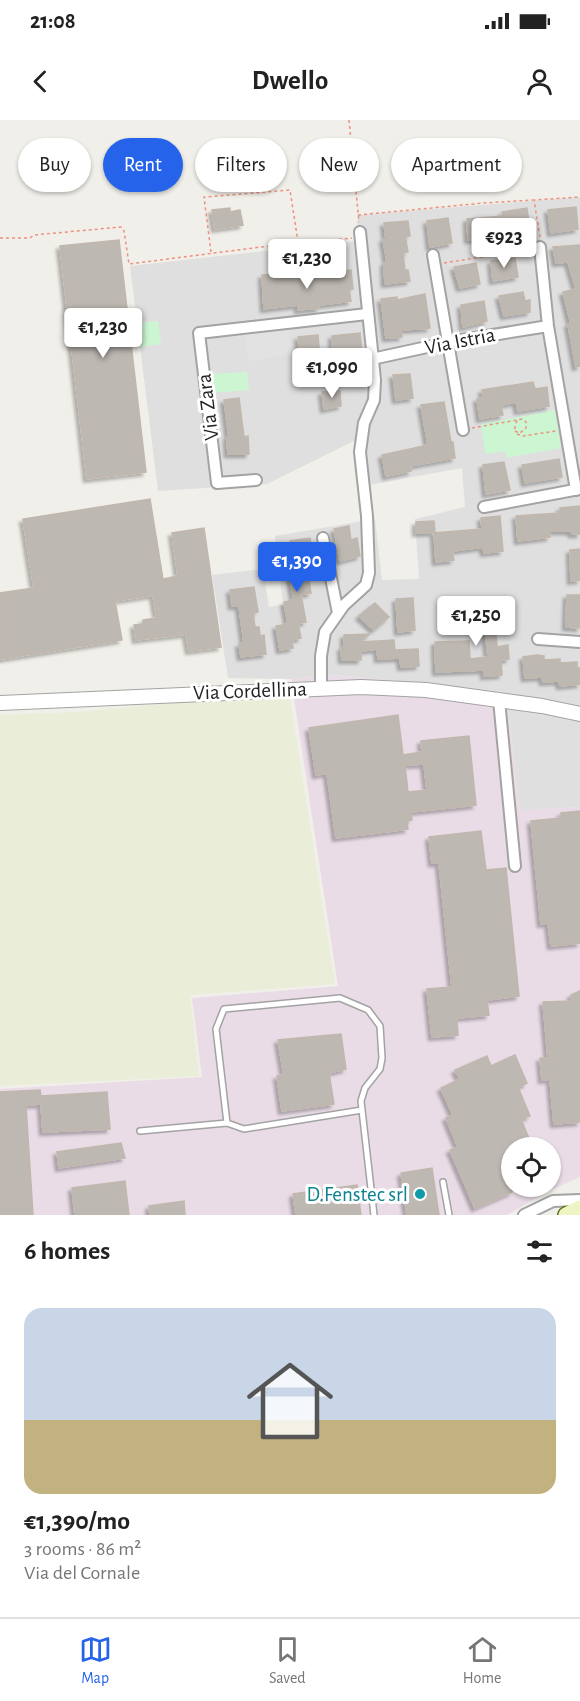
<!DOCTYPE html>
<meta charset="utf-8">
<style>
:root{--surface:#fff;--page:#f2f2f2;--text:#222;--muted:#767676;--line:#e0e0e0;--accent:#2563eb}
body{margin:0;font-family:"Alegreya Sans",sans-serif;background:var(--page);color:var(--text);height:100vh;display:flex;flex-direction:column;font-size:22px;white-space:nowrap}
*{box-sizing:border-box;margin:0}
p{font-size:20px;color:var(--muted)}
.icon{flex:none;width:33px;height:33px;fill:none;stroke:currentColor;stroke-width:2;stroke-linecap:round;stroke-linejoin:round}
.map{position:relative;height:1095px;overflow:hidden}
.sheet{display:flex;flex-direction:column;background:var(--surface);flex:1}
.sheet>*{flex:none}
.banner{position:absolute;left:18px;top:18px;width:544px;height:54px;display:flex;gap:12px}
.controls{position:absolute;left:501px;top:1017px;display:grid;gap:12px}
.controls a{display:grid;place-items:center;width:60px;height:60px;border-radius:50%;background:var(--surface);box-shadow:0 2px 4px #0004;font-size:30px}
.price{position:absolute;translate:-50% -51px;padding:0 14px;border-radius:6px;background:#fff;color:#222;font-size:20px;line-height:39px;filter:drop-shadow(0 2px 3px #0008)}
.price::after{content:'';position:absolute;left:50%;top:36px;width:18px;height:14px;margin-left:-9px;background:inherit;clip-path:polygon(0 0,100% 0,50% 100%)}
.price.active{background:var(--accent);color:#fff}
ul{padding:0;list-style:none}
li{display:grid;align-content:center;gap:12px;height:318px;padding:0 24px}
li+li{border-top:2px solid var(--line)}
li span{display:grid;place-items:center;height:186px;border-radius:18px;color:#555}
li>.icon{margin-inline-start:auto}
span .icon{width:108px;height:108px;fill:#fffc;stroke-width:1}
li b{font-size:26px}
h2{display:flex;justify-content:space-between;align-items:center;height:72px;padding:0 24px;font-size:26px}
.chip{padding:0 21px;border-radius:27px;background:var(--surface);box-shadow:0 2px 4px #0004;font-size:21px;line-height:54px}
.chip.active{background:var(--accent);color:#fff}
.status{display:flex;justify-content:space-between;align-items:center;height:42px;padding:0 30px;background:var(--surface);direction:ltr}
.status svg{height:16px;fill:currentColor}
header{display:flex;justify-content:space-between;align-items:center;height:78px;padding:0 24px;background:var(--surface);font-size:27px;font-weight:600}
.tabs{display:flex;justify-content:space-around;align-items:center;height:84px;border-top:2px solid var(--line);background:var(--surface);font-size:16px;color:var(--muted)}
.tabs a{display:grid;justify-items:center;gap:3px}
.tabs .active{color:var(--accent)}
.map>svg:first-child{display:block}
.residential{fill:#dfdfdf}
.industrial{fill:#e9dce6;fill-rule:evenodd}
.farmland{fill:#eaedd7}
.park{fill:#ccf5d2}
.parking{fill:#e2e2e2}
.building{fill:#beb8b2;stroke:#c1b7ad;stroke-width:1.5;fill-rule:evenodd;filter:url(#shadow)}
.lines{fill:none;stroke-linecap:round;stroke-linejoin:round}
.service-casing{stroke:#a3a3a3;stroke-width:8}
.minor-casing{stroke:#a3a3a3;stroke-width:14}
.tertiary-casing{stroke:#a3a3a3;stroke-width:16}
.secondary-casing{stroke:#607011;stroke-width:18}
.path{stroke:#ed917f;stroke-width:1.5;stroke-dasharray:3 3;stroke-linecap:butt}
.service{stroke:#fff;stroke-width:5}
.minor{stroke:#fff;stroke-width:10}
.tertiary{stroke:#fff;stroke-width:14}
.secondary{stroke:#eff4c4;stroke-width:15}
.culture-dot{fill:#0f9aa8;stroke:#fff;stroke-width:2}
.labels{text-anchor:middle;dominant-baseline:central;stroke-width:6;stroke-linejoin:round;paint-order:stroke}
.street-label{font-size:21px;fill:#222;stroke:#fff}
.culture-label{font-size:21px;fill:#0d838f;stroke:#fff;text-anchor:end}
</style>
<div class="status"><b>21:08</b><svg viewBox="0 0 49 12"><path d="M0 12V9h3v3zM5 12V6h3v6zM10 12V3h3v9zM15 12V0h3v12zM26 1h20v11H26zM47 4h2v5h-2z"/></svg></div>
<header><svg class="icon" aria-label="back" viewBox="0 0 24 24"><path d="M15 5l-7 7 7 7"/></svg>Dwello<svg class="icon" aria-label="person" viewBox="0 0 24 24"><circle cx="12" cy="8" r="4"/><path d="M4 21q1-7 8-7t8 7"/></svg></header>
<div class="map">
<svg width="580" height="1095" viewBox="0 0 580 1095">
<defs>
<filter id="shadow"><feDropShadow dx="-3.5" dy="3.5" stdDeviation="1.5" flood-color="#0004"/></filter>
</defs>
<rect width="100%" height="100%" fill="#f1efe9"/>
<!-- residential -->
<path class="residential" d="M580 77V687L520 691 506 572 335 555 291 559 228 558 212 455 263 449 269 487 283 485 275 416 375 399 382 460 419 459 415 399 465 387 462 348 369 365 364 316 267 364 158 371 130 146 356 121 358 95Z"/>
<!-- industrial -->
<path class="industrial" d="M335 555 506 572 520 690 580 687V1057L553 1069 507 1095H0V969L202 957 192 878 338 866 291 559ZM512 1028H550V1066H512Z"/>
<!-- farmland -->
<path class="farmland" d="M289 572 335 864 190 875 199 956 0 966V595L77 592Z"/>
<!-- park -->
<path class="park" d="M158 201 161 224 140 227 137 203Z
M247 252 249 270 213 273 212 254Z
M555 290 561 328 507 338 505 331 485 334 481 304Z"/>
<!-- parking -->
<path class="parking" d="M287 207 291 234 249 241 245 213Z"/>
<!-- building -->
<path class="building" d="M576 87 578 109 551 113 548 90Z
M230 88V92L240 90 243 105 215 109 212 90Z
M527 88 530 109 493 114V118L468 120 467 99 503 96 502 92Z
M448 98 452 123 430 127 427 101Z
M408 101 410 116H405L408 132 403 133 405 150H408L410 161 385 164 384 143 387 142 383 119H386L384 103Z
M119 120 146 352 87 359 60 126Z
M580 125V246L576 247 568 204H571L563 172 576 169 568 142 556 143 553 127Z
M515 138 518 157 493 161 491 141Z
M476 143 480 164 460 168 454 147Z
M351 150 353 169 349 170 351 181 319 185V188L298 190V185L264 189 262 155 282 154V157Z
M523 172 525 181 530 180V192L504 196 499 176Z
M425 174 430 208 401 210 402 217 386 218 381 179 397 177V180Z
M484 181 487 201 463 207 461 185Z
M360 213 362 231H359L360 243 339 244 338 232H333L332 216Z
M318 215 321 249 302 251 298 217Z
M410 254 413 278 396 280 393 255Z
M533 262 535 269 547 267 549 286 518 291 516 282 501 285 503 295 480 299 477 279 483 277 482 270Z
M340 271 341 286 324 289 322 272Z
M239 278 244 317 248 316 249 334H228L227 317H229L224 280Z
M444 282 451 322H453L455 338 410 346 411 351 386 356 382 335 428 325 421 285Z
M559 339 562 357 525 363 522 345Z
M504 342 510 370 486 374 483 345Z
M150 379 163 459 178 456 172 413 204 408 221 527 189 531 186 514 136 520 134 505 143 504V500L157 498 153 475 115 481 122 520 0 539V473L34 468 23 399Z
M580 386V414H572L571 411H549L550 417 518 421 516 396 560 393V388Z
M500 396 503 431 484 433 483 427 452 431 454 440 436 442 434 413 482 409 481 398Z
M434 401 435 412 416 413V402Z
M349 406 351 420 357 418 360 436 340 441 334 409Z
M310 418 314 444 307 445 311 473 301 474 306 502 298 503 301 518 292 520 293 528 280 530 276 506 288 504 284 482 294 480 289 453 294 452 290 421Z
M580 429V460L571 461 570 430Z
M254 467 258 492 253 493 255 507H259L260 516 264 515 266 534 241 537 239 524 244 523 239 486H232L230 470Z
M567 475H580V508L566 507Z
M413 478 415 510 398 512 396 479Z
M490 478H501L503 503H499L500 510 496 511 497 527 508 525 509 539 501 540 502 555 484 556V550L436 552 435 522 469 521 470 539 488 537 482 481H490Z
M375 483 389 497 374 510 359 496Z
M370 514 360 522 394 520 395 530 418 529 419 546 401 547 400 538 378 539 377 529 361 531V540H342L341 528 344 527V515Z
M537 535 544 536V540L560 539V543L577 542V548H580V564L560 566 559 561 543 562 542 557 525 558 523 537Z
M398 595 403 635 422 632 421 621 469 616 476 685 411 692 412 700 407 701 408 709 336 718 327 653 316 655 309 608ZM424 644 427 670 408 672 405 645Z
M580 691V823L551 826 548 803 541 804 531 701 561 698V693Z
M481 711 486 750 506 748 519 876 487 880 489 895 457 898 458 915 432 917 427 869 452 867 439 743H432L429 717Z
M580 871V1002L554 1004 550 959 542 960 540 938H548L543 882 571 881V875Z
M341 914 346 949 329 953 334 984 282 991 277 956 284 955 278 920Z
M515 935 527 963 518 967 530 996 521 999 533 1028H512V1072L475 1088 450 1030 458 1027 446 998 453 995 441 968 460 959 455 950 487 936 491 946Z
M40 970 41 976 107 972 110 1009 43 1012 41 984 26 985 33 1095H0V972Z
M121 1023 125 1038 59 1048 57 1032Z
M432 1048 439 1095H407L401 1053Z
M125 1061 129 1095H75L72 1068Z
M357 1065 361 1095H296L293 1074Z
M184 1081 185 1095H150L149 1086Z"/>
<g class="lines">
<defs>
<path id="service" d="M362 990 244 1009 227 1003 216 909 224 889 340 878 368 890 380 906 382 938 380 949 365 968 361 981 362 990 374 1095
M140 1011 227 1003
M443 1062 449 1095"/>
<path id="minor" d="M540 127 548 206 576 370
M433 135 463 310
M372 239 450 222 548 206
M256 360 217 363 199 213 367 194
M484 387 580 369
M323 418 338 493
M538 519 580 522
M321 568V536L325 512 344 485 366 465 369 453 367 396 360 332 364 303 374 280 375 260 360 112
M499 580 515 746
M524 1095 553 1081 580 1080"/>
<path id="tertiary" d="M0 583 361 567 426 570 542 586 580 594"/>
<path id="secondary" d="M566 1095 580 1088"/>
</defs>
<!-- service casing -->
<use href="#service" class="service-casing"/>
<!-- minor casing -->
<use href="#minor" class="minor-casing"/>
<!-- tertiary casing -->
<use href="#tertiary" class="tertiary-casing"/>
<!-- secondary casing -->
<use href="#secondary" class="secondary-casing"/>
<!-- path -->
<path class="path" d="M349 0 359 102
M358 95 484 83 533 80
M540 117 534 80 580 77
M0 118H30L34 115 121 107 124 111 129 144 261 127 352 118
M211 132 204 77 290 70 298 122
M444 143 531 129
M472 308 517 300 522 299 526 302V308L520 313 514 311 517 300
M517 314 523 316 556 311"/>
<!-- service -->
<use href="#service" class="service"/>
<!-- minor -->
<use href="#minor" class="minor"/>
<!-- tertiary -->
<use href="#tertiary" class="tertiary"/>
<!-- secondary -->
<use href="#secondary" class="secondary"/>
</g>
<!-- markers -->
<circle class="culture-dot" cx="420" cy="1074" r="6"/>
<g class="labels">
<!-- street labels -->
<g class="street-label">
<text transform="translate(460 221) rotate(-11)">Via Istria</text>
<text transform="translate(208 287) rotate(-97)">Via Zara</text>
<text transform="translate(250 571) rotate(-2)">Via Cordellina</text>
</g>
<!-- culture labels -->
<g class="culture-label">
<text x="408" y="1074">D.Fenstec srl</text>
</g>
</g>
</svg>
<div class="controls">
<a><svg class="icon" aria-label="locate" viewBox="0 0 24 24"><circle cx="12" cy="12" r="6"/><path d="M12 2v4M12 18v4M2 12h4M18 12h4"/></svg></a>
</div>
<b class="price" style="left:504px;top:149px">€923</b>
<b class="price" style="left:307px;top:170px">€1,230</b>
<b class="price" style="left:103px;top:239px">€1,230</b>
<b class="price" style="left:332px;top:279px">€1,090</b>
<b class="price active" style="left:297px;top:473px">€1,390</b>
<b class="price" style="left:476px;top:527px">€1,250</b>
<div class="banner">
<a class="chip">Buy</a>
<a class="chip active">Rent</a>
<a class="chip">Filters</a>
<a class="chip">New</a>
<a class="chip">Apartment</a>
</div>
</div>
<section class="sheet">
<h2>6 homes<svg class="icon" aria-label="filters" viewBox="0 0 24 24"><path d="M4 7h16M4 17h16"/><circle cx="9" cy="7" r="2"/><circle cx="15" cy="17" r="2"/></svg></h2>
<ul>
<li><span style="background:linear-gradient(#c9d6e8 60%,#c2b280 0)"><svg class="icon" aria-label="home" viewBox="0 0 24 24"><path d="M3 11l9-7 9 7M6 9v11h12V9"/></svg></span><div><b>€1,390/mo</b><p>3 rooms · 86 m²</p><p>Via del Cornale</p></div></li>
</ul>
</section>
<nav class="tabs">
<a class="active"><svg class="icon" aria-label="map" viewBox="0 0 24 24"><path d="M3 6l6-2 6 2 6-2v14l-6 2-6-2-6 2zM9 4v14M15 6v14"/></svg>Map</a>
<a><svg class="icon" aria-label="saved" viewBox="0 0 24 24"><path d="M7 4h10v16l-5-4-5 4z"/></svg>Saved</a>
<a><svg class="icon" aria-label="home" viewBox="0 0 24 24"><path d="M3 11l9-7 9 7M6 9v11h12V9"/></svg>Home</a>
</nav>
